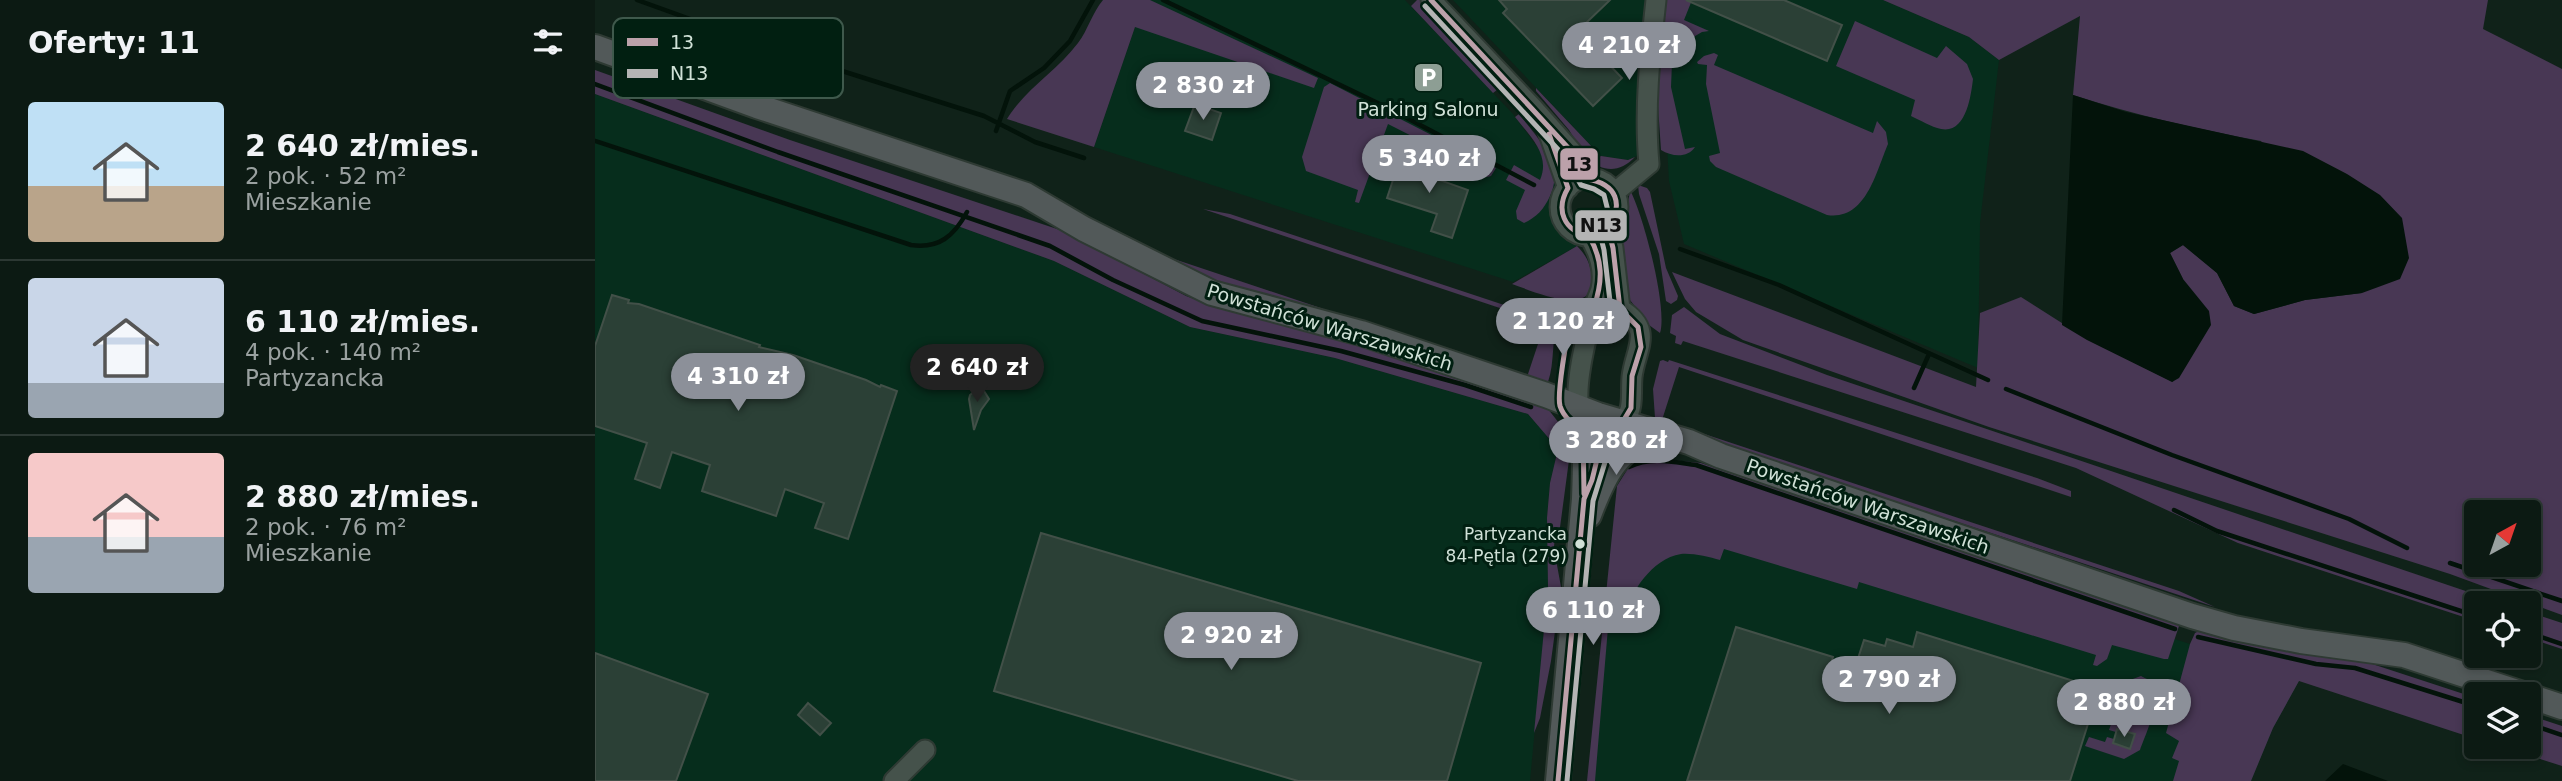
<!DOCTYPE html>
<html lang="pl">
<meta charset="utf-8">
<style>
:root{--surface:#0c1a13;--page:#15231c;--text:#f1f3f6;--muted:#9aa1a0;--line:#2c3833;--accent:#8c9099}
body{margin:0;font-family:"DejaVu Sans",sans-serif;background:var(--page);color:var(--text);height:100vh;display:flex;flex-direction:column;font-size:26px;white-space:nowrap}
*{box-sizing:border-box;margin:0}
p{font-size:23px;color:var(--muted)}
.icon{flex:none;width:38px;height:38px;fill:none;stroke:currentColor;stroke-width:2;stroke-linecap:round;stroke-linejoin:round}
.map{position:relative;flex:1;overflow:hidden}
.sheet{display:flex;flex-direction:column;background:var(--surface);width:595px}
.sheet>*{flex:none}
.needle{width:46px;rotate:40deg}
.controls{position:absolute;left:1869px;top:500px;display:grid;gap:14px}
.controls a{display:grid;place-items:center;width:77px;height:77px;border-radius:7px;background:var(--surface);box-shadow:0 4px 10px #0003,0 0 0 2px var(--line);font-size:35px}
.price{position:absolute;translate:-50% -60px;padding:0 16px;border-radius:24px;background:var(--accent);color:#fff;font-size:23px;line-height:46px;filter:drop-shadow(0 2px 4px #0008)}
.price::after{content:'';position:absolute;left:50%;top:42px;width:21px;height:16px;margin-left:-10px;background:inherit;clip-path:polygon(0 0,100% 0,50% 100%)}
.price.active{background:#222;color:#fff}
ul{padding:0;list-style:none}
li{display:flex;align-items:center;gap:21px;height:175px;padding:0 28px}
li+li{border-top:2px solid var(--line)}
li span{display:grid;place-items:center;flex:none;width:196px;height:140px;border-radius:7px;color:#555}
li>.icon{margin-inline-start:auto}
span .icon{width:84px;height:84px;fill:#fffc;stroke-width:1}
li b{font-size:30px}
h2{display:flex;justify-content:space-between;align-items:center;height:84px;padding:0 28px;font-size:30px}
main{display:flex;flex:1;min-height:0}
.map>svg:first-child{display:block}
.built{fill:#062d1c}
.green{fill:#483754;fill-rule:evenodd}
.water{fill:#03130a}
.lines{fill:none;stroke-linecap:round;stroke-linejoin:round}
.stream{stroke:#03130a;stroke-width:4.5}
.building{fill:#2b4036;stroke:#425048;stroke-width:2}
.minor-casing{stroke:#2e3a33;stroke-width:23}
.major-casing{stroke:#2e3a33;stroke-width:28}
.minor{stroke:#45524b;stroke-width:19}
.major{stroke:#525959;stroke-width:24}
.bus-1-casing{stroke:#011f11;stroke-width:10}
.bus-2-casing{stroke:#011f11;stroke-width:10}
.bus-1{stroke:#bca1aa;stroke-width:5}
.bus-2{stroke:#b4b4b4;stroke-width:5}
.bus-dot{fill:#d0e1d7;stroke:#011f11;stroke-width:2.5}
.labels{text-anchor:middle;dominant-baseline:central;stroke-width:6;stroke-linejoin:round;paint-order:stroke}
.bus-label{font-size:17px;fill:#d0e1d7;stroke:#011f11;text-anchor:end}
.poi-label{font-size:19px;fill:#d0e1d7;stroke:#011f11}
.street-label{font-size:19px;fill:#d0e1d7;stroke:#011f11}
.key{fill:#011f11;stroke:#3f594c;stroke-width:2}
.key-label{font-size:19px;fill:#d0e1d7}
.line-badge{stroke:#011f11;stroke-width:2.5}
.pale-badge-label{font-size:19px;text-anchor:middle;font-weight:bold;fill:#111}
</style>
<main>
<section class="sheet">
<h2>Oferty: 11<svg class="icon" aria-label="filters" viewBox="0 0 24 24"><path d="M4 7h16M4 17h16"/><circle cx="9" cy="7" r="2"/><circle cx="15" cy="17" r="2"/></svg></h2>
<ul>
<li><span style="background:linear-gradient(#bfe0f5 60%,#b9a48a 0)"><svg class="icon" aria-label="home" viewBox="0 0 24 24"><path d="M3 11l9-7 9 7M6 9v11h12V9"/></svg></span><div><b>2 640 zł/mies.</b><p>2 pok. · 52 m²</p><p>Mieszkanie</p></div></li>
<li><span style="background:linear-gradient(#c9d6e8 75%,#9aa5b1 0)"><svg class="icon" aria-label="home" viewBox="0 0 24 24"><path d="M3 11l9-7 9 7M6 9v11h12V9"/></svg></span><div><b>6 110 zł/mies.</b><p>4 pok. · 140 m²</p><p>Partyzancka</p></div></li>
<li><span style="background:linear-gradient(#f6c9c9 60%,#9aa5b1 0)"><svg class="icon" aria-label="home" viewBox="0 0 24 24"><path d="M3 11l9-7 9 7M6 9v11h12V9"/></svg></span><div><b>2 880 zł/mies.</b><p>2 pok. · 76 m²</p><p>Mieszkanie</p></div></li>
</ul>
</section>
<div class="map">
<svg width="1967" height="781" viewBox="0 0 1967 781">
<rect width="100%" height="100%" fill="#102219"/>
<!-- built -->
<path class="built" d="M535 0H810L918 114 946 152 950 167 961 185 958 207 960 221 982 246 918 282 499 147 540 27Z
M858 0H1052L1044 155 1033 160 1006 156 1002 159 997 154 1000 150Z
M1071 0H1288L1374 37 1404 60 1385 223 1383 368 1089 244 1074 181 1067 58Z
M0 94 459 261 595 327 740 358 933 414 963 449 955 483 952 518 953 588 935 781H0Z
M1165 503 1595 644 1704 681 1678 728 1656 781H994L1017 572Z"/>
<!-- green -->
<path class="green" d="M508 0H555L723 78 719 88 540 27 499 147 412 119C430 89 462 71 483 43 493 30 497 13 508 0Z
M822 0H825L907 86 898 93 816 6Z
M1068 0H1097L1089 20 1114 31 1107 32 1095 39H1078L1076 87 1090 149 1100 147C1093 158 1077 157 1066 150L1062 92Z
M1288 0H1893L1888 29 1967 69V615L1855 574 1394 427 1148 340 1101 312 1090 299 1077 272 1381 387 1385 313 1426 297 1492 339 1578 382 1588 279 1575 253 1588 245 1622 273 1639 306 1659 314 1710 300 1767 293 1666 141C1602 129 1540 115 1478 95L1485 16 1404 60 1374 37ZM1881 513H1934V565H1881Z
M1260 21 1342 58 1351 46 1372 64 1378 79C1376 96 1371 134 1346 129 1336 127 1325 120 1316 116L1320 100 1241 66Z
M1119 53 1123 55 1119 65 1278 133 1282 121 1291 132 1293 144C1281 172 1271 221 1232 215L1121 167 1115 161 1114 156 1125 153 1111 84 1112 65 1103 64 1102 62 1109 56Z
M0 70 195 140 468 231 591 296 613 304 746 340 953 409 971 432 976 445 964 535H960L959 547 963 549 962 565 966 587 956 661 945 718 939 733 953 588 952 518 955 483 963 449 933 414 740 358 595 327 459 261 0 94Z
M735 83 901 168 896 176 892 177 866 161 793 124 764 203 760 202 763 190 711 171 707 157 729 87Z
M941 88 1000 150 998 154 1002 158 1006 156 1033 160 1040 157C1025 173 1008 172 992 159L974 130 941 91Z
M924 114C942 137 970 166 955 196 949 209 942 217 929 223L922 219 921 211 930 190 911 180 919 165 945 180C956 155 935 136 920 117Z
M1043 185 1052 188 1055 192 1071 268 1083 296 1082 300 1076 304 1071 301 1064 254 1044 194Z
M1035 190C1048 214 1073 308 1065 333L1054 325 1035 300 1032 292 1027 237 1023 236 1032 211Z
M608 209 635 214 963 323C956 341 960 362 953 382L951 384 615 281 555 251 932 377 950 323Z
M982 246C992 256 996 265 997 280 999 319 935 290 917 284Z
M1089 307 1125 334 1232 375 1909 604H1881V621L1643 543 1481 468 1088 341 1086 345 1080 343 1081 336 1075 333 1077 315Z
M1068 360 1073 362 1074 360 1442 478 1476 491V497L1084 367 1067 420 1584 591 1620 607 1066 424 1067 420 1060 418 1058 389 1065 361Z
M1047 457 1106 463 1585 623 1573 659H1569L1517 645 1512 659 1502 666 1498 665 1501 655 1264 582 1262 589 1129 549 1125 560C1114 557 1098 553 1086 554 1056 559 1037 592 1027 617L1014 616 1000 781H992L1022 486 1032 470 1030 466Z
M1934 612 1967 623V649L1934 638Z
M1608 629 1762 659 1881 698V739L1704 681 1678 728 1656 781H1578L1584 761 1577 758 1584 741 1571 733 1595 644 1600 633Z
M1546 676C1551 679 1556 680 1559 685 1567 699 1550 736 1545 750L1529 759 1490 746 1494 737 1510 742 1512 737 1519 739 1518 743 1535 748 1540 734 1523 729 1521 732 1514 730 1527 692 1535 680Z
M1934 715 1967 726V766L1908 747H1934Z"/>
<!-- water -->
<path class="water" d="M1478 95 1531 112 1708 151 1752 174 1785 195 1807 218 1814 258 1805 279 1767 293 1710 300 1659 314 1639 306 1622 273 1588 245 1575 253 1588 279 1614 311 1616 325 1584 378 1577 382 1492 340 1467 325Z
M1748 764 1793 781H1730Z"/>
<g class="lines">
<!-- stream -->
<path class="stream" d="M42 0 181 50 389 116 440 142 489 158
M568 0 791 107 939 185
M0 84 183 152 455 246 518 280 607 321 746 351 870 385 936 407
M401 131 415 91 449 68 475 41 498 0
M0 141 316 245C344 249 359 236 372 212
M1085 249 1184 285 1393 380
M1319 388 1334 354
M1411 389 1577 455 1754 519 1812 548
M1034 467C1056 456 1078 462 1101 465L1580 629
M1579 510 1622 531 1881 616
M1855 563 1967 601
M1934 633 1967 644
M1603 637 1721 664 1760 668 1881 706
M1934 724 1967 735"/>
</g>
<!-- building -->
<path class="building" d="M904 0H1015L991 23 1015 47 1006 56 1027 78 998 106 908 13 912 9Z
M1091 0H1189L1247 25 1232 61Z
M600 104 626 113 617 140 590 131Z
M814 156 840 165 836 177 873 190 857 238 836 231 842 214 792 198 801 171 808 173Z
M17 295 34 300 33 303 44 304 165 345 164 347 198 355 271 380 285 387 286 385 302 391 253 539 220 528 229 503 190 489 181 516 107 491 115 465 77 452 65 488 40 479 52 443 0 426V346Z
M381 390 389 391 394 399 386 410 379 430 374 399 375 395Z
M446 533 886 663 852 781H703L399 691Z
M1141 627 1238 657 1234 670 1257 677 1269 640 1290 646 1292 639 1318 647 1322 632 1504 689 1475 781H1092Z
M0 653 113 694 81 781H0Z
M213 703 236 723 225 735 203 715Z
M1522 729 1540 734 1535 749 1518 743Z"/>
<g class="lines">
<defs>
<path id="minor" d="M836 0 938 108 977 152 992 179
M953 131 973 188
M965 207a29 29 0 1 1 58 0a29 29 0 1 1-58 0Z
M1019 193 1054 164C1049 110 1055 54 1061 0
M1013 229 1018 248 1025 309C1060 330 1040 349 1037 377 1035 403 1042 413 1017 430
M984 408C979 384 992 335 998 310 1000 303 1004 296 1006 289 1010 271 1004 251 994 236
M299 781 330 750"/>
<path id="major" d="M0 47 162 106 431 195 489 229 617 293 766 333 951 395 1003 415 1094 442 1126 456 1597 616 1639 628 1706 641 1809 655 1931 695
M998 476 1006 443 1014 432
M994 515C1009 475 1021 448 1065 433
M1934 696 1967 707
M963 781 989 499C990 468 992 438 984 408"/>
</defs>
<!-- minor casing -->
<use href="#minor" class="minor-casing"/>
<!-- major casing -->
<use href="#major" class="major-casing"/>
<!-- minor -->
<use href="#minor" class="minor"/>
<!-- major -->
<use href="#major" class="major"/>
<defs>
<path id="bus-1" d="M836 0 977 152 992 179C1022 184 1029 204 1013 229L1018 248 1025 309 1043 327 1046 347 1037 376 1036 408 1027 423 1014 432 1006 443 997 480 989 499 963 781
M954 134 973 188C960 210 969 231 994 236 1008 260 1008 281 999 307 991 311 982 315 977 324 971 333 962 396 965 406 969 418 978 424 988 430L989 494"/>
<path id="bus-2" d="M830 6 970 157 986 185 999 189 1009 195 1013 211 1004 230 1009 250 1016 310
M972 781 998 501 1011 459 1021 437"/>
</defs>
<!-- bus-1 casing -->
<use href="#bus-1" class="bus-1-casing"/>
<!-- bus-2 casing -->
<use href="#bus-2" class="bus-2-casing"/>
<!-- bus-1 -->
<use href="#bus-1" class="bus-1"/>
<!-- bus-2 -->
<use href="#bus-2" class="bus-2"/>
</g>
<!-- icons -->
<defs>
<symbol id="parking-square" viewBox="-11 -11 22 22"><rect x="-9" y="-9" width="18" height="18" rx="4" fill="#8d9e94" stroke="#011f11"/><path d="M-3.5-5.5H1a3.5 3.5 0 0 1 0 7H-1V5.5H-3.5ZM-1-3.4V-.6H.8a1.4 1.4 0 0 0 0-2.8Z" fill="#fff"/></symbol>
</defs>
<g fill-rule="evenodd">
<use href="#parking-square" x="816" y="60" width="35" height="35"/>
</g>
<!-- markers -->
<circle class="bus-dot" cx="985" cy="544" r="6"/>
<g class="labels">
<!-- bus labels -->
<g class="bus-label">
<text x="972" y="534">Partyzancka<tspan x="972" dy="22">84-Pętla (279)</tspan></text>
</g>
<!-- poi labels -->
<g class="poi-label">
<text x="833" y="109">Parking Salonu</text>
</g>
<!-- street labels -->
<g class="street-label">
<text transform="translate(735 327) rotate(17)">Powstańców Warszawskich</text>
<text transform="translate(1273 506) rotate(19)">Powstańców Warszawskich</text>
</g>
</g>
<!-- legend -->
<rect x="18" y="18" width="230" height="80" rx="10" class="key"/>
<rect x="32" y="38" width="31" height="8" fill="#bca1aa"/>
<rect x="32" y="69" width="31" height="9" fill="#b4b4b4"/>
<g class="key-label">
<text x="75" y="49">13</text>
<text x="75" y="80">N13</text>
</g>
<g class="line-badge">
<rect x="964" y="147" width="40" height="34" rx="7" fill="#bca1aa"/>
<rect x="979" y="209" width="54" height="33" rx="7" fill="#b4b4b4"/>
</g>
<g class="pale-badge-label">
<text x="984" y="171">13</text>
<text x="1006" y="232">N13</text>
</g>
</svg>
<div class="controls">
<a><svg class="needle" viewBox="-14 -14 28 28"><path d="M0-13l5 13h-10z" fill="#e53935"/><path d="M0 13l5-13h-10z" fill="#9aa1a0"/></svg></a>
<a><svg class="icon" aria-label="locate" viewBox="0 0 24 24"><circle cx="12" cy="12" r="6"/><path d="M12 2v4M12 18v4M2 12h4M18 12h4"/></svg></a>
<a><svg class="icon" aria-label="layers" viewBox="0 0 24 24"><path d="M12 4l9 5-9 5-9-5zM3 14l9 5 9-5"/></svg></a>
</div>
<b class="price" style="left:1034px;top:82px">4 210 zł</b>
<b class="price" style="left:608px;top:122px">2 830 zł</b>
<b class="price" style="left:834px;top:195px">5 340 zł</b>
<b class="price" style="left:968px;top:358px">2 120 zł</b>
<b class="price active" style="left:382px;top:404px">2 640 zł</b>
<b class="price" style="left:143px;top:413px">4 310 zł</b>
<b class="price" style="left:1021px;top:477px">3 280 zł</b>
<b class="price" style="left:998px;top:647px">6 110 zł</b>
<b class="price" style="left:636px;top:672px">2 920 zł</b>
<b class="price" style="left:1294px;top:716px">2 790 zł</b>
<b class="price" style="left:1529px;top:739px">2 880 zł</b>
</div>
</main>
